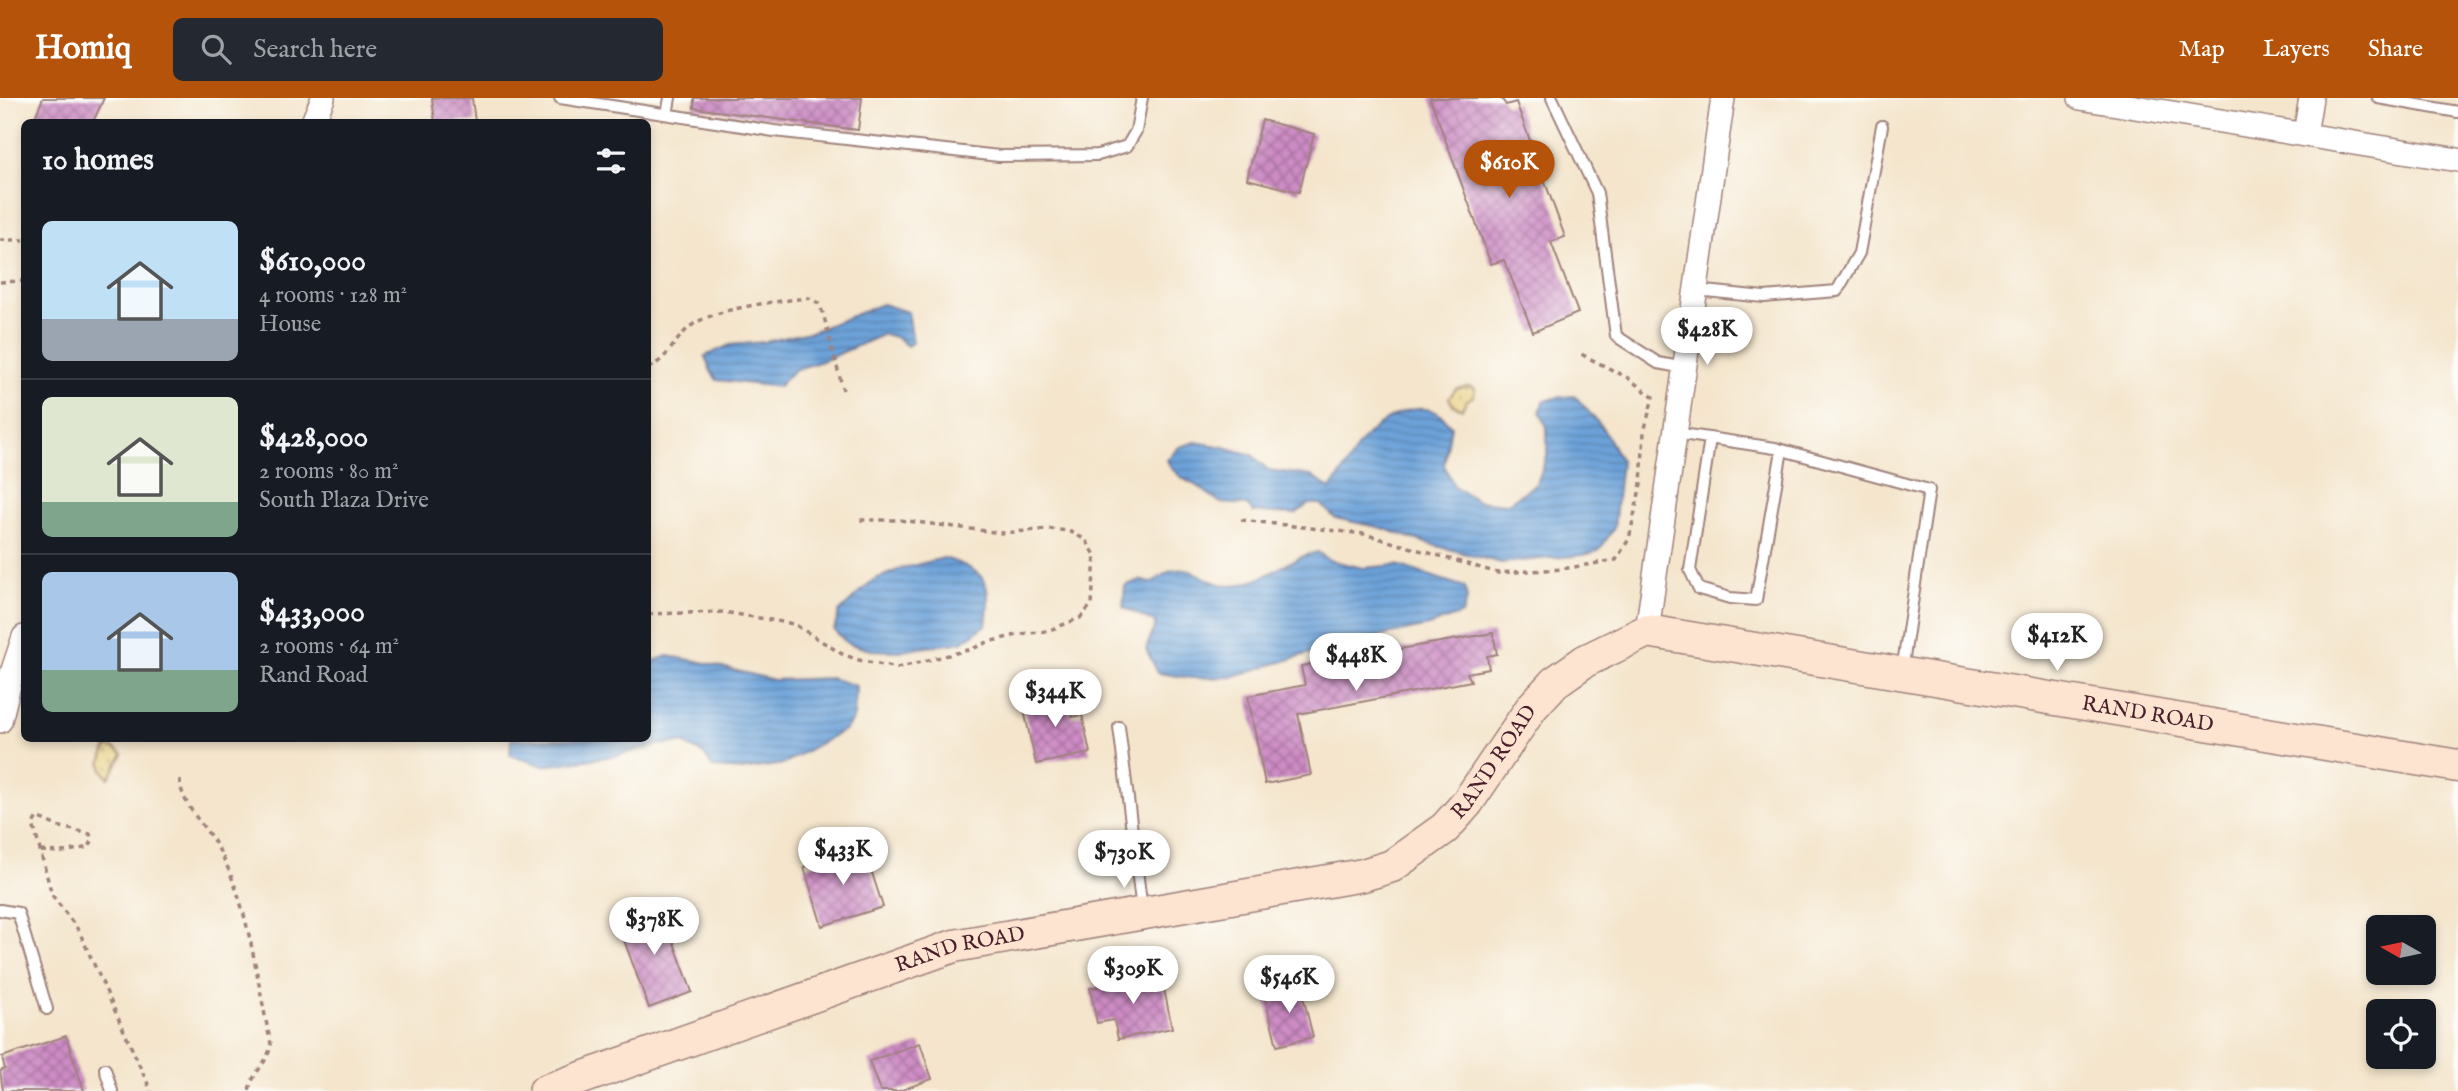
<!DOCTYPE html>
<meta charset="utf-8">
<style>
:root{--surface:#171b24;--page:#242831;--text:#f1f3f6;--muted:#9ea1a6;--line:#363941;--accent:#b45309}
body{margin:0;font-family:"IM FELL English",serif;background:var(--page);color:var(--text);height:100vh;display:flex;flex-direction:column;font-size:26px;white-space:nowrap}
*{box-sizing:border-box;margin:0}
p{font-size:23px;color:var(--muted)}
.icon{flex:none;width:38px;height:38px;fill:none;stroke:currentColor;stroke-width:2;stroke-linecap:round;stroke-linejoin:round}
.map{position:relative;flex:1;overflow:hidden}
.side{position:absolute;left:21px;top:21px;width:630px;height:623px;display:flex;flex-direction:column;background:var(--surface);border-radius:10px;box-shadow:0 4px 10px #0003}
.side>*{flex:none}
.needle{width:46px;rotate:279deg}
.buttons{position:absolute;left:2366px;top:817px;display:grid;gap:14px}
.buttons a{display:grid;place-items:center;width:70px;height:70px;border-radius:10px;background:var(--surface);box-shadow:0 4px 10px #0003;font-size:35px}
.price{position:absolute;translate:-50% -60px;padding:0 16px;border-radius:24px;background:#fff;color:#222;font-size:23px;line-height:46px;filter:drop-shadow(0 2px 4px #0008)}
.price::after{content:'';position:absolute;left:50%;top:42px;width:21px;height:16px;margin-left:-10px;background:inherit;clip-path:polygon(0 0,100% 0,50% 100%)}
.price.active{background:var(--accent);color:#fff}
ul{padding:0;list-style:none}
li{display:flex;align-items:center;gap:21px;height:175px;padding:0 21px}
li+li{border-top:2px solid var(--line)}
li span{display:grid;place-items:center;flex:none;width:196px;height:140px;border-radius:10px;color:#555}
li>.icon{margin-inline-start:auto}
span .icon{width:84px;height:84px;fill:#fffc;stroke-width:1}
li b{font-size:30px}
h2{display:flex;justify-content:space-between;align-items:center;height:84px;padding:0 21px;font-size:30px}
header{display:flex;align-items:center;gap:42px;box-sizing:border-box;height:98px;padding:0 35px;background:var(--accent);color:#fff}
header strong{font-size:33px}
nav{display:flex;gap:38px;margin-inline-start:auto;font-size:24px}
.search{width:490px;height:63px;background:var(--page);display:flex;align-items:center;gap:18px;box-sizing:border-box;padding:0 24px;border-radius:10px;color:var(--muted);font-size:26px}
.map>svg:first-child{display:block}
.sand{fill:url(#sand-dots);stroke:#9c7c64;stroke-width:2}
.water{fill:url(#water-rules);stroke:#5b6082;stroke-width:2}
.building{fill:url(#building-cross-hatch)}
.lines{fill:none;stroke-linecap:round;stroke-linejoin:round}
.lane-casing{stroke:#9f827c;stroke-width:14}
.street-casing{stroke:#9f827c;stroke-width:26}
.secondary-casing{stroke:#9f827c;stroke-width:35}
.path{stroke:#9f827c;stroke-width:3.5;stroke-dasharray:5 5;stroke-linecap:butt}
.lane{stroke:#fff;stroke-width:10}
.street{stroke:#fff;stroke-width:23}
.secondary{stroke:#fde4d1;stroke-width:32}
.labels{text-anchor:middle;dominant-baseline:central;stroke-width:6;stroke-linejoin:round;paint-order:stroke}
.street-label{font-size:21px;fill:#4a1f2b;stroke:#fdfcf7}
</style>
<header>
<strong>Homiq</strong>
<div class="search"><svg class="icon" aria-label="search" viewBox="0 0 24 24"><circle cx="10" cy="10" r="6"/><path d="M15 15l6 6"/></svg>Search here</div>
<nav><a>Map</a><a>Layers</a><a>Share</a></nav>
</header>
<div class="map">
<svg width="2458" height="993" viewBox="0 0 2458 993">
<defs>
<pattern id="sand-dots" width="8" height="8" patternUnits="userSpaceOnUse" patternTransform="scale(1.75)"><rect width="8" height="8" fill="#eeda9e"/><path d="M2 2h.1M6 6h.1" fill="none" stroke="#cebb88" stroke-width="1.8" stroke-linecap="round"/></pattern>
<pattern id="water-rules" width="6" height="5" patternUnits="userSpaceOnUse" patternTransform="scale(1.75)"><rect width="6" height="5" fill="#6ca2d9"/><path d="M0 2.5h6" fill="none" stroke="#5b83b0"/></pattern>
<pattern id="building-cross-hatch" width="8" height="8" patternUnits="userSpaceOnUse" patternTransform="scale(1.75)"><rect width="8" height="8" fill="#cd8cc5"/><path d="M0 0l8 8M0 8l8-8" fill="none" stroke="#a872a0"/></pattern>
</defs>
<rect width="100%" height="100%" fill="#fdfcf7"/>
<filter id="ink" filterUnits="userSpaceOnUse"><feTurbulence type="fractalNoise" baseFrequency=".0143" numOctaves="2"/><feDisplacementMap in="SourceGraphic" scale="14" xChannelSelector="R" yChannelSelector="G"/><feConvolveMatrix kernelMatrix="1 2 1 2 8 2 1 2 1" color-interpolation-filters="sRGB"/></filter>
<filter id="wash" filterUnits="userSpaceOnUse"><feTurbulence type="fractalNoise" baseFrequency=".00686" numOctaves="4" result="noise"/><feDisplacementMap in="SourceGraphic" scale="28" xChannelSelector="R" yChannelSelector="G"/><feGaussianBlur stdDeviation="1.57" result="paint"/><feColorMatrix in="noise" values="0 0 0 0 0 0 0 0 0 0 0 0 0 0 0 0 0 1.4 0 .05"/><feComposite in="paint" operator="in"/></filter>
<g filter="url(#wash)">
<rect width="100%" height="100%" fill="#f4e5cc"/>
<!-- sand -->
<path class="sand" d="M1469 288 1475 291 1474 298 1466 303 1462 311 1453 307 1449 300 1456 291Z
M107 649 114 650 123 656 109 680C98 669 101 662 107 649Z"/>
<!-- water -->
<path class="water" d="M882 206 908 214 913 244 907 248 898 240 884 236 825 262 794 272 778 289 717 282 711 274 705 258 730 247 765 244 814 233Z
M1575 298 1602 329 1621 363 1614 430 1599 453 1583 457 1501 465 1426 445 1382 430 1335 420 1321 406H1309L1295 416 1253 414 1247 407 1221 405 1197 388 1182 380 1171 370 1167 362 1179 349 1195 344 1224 349 1252 357 1268 372 1312 378 1330 391C1343 377 1350 360 1361 344 1376 325 1414 300 1439 316 1443 318 1447 324 1451 328L1444 367 1454 388 1478 403 1506 406 1537 385 1547 358V329L1540 314 1543 304 1558 299Z
M1318 454 1329 462 1363 470 1397 467 1465 489 1467 501 1462 516 1428 528 1331 549 1231 579 1192 580 1158 575 1146 551 1156 525 1123 509 1125 488 1139 482 1151 485C1158 481 1167 473 1175 472 1195 468 1208 487 1227 487 1263 489 1284 460 1318 454Z
M944 460C987 474 992 482 986 527L962 544 899 553 870 552 847 545 834 532 839 514 873 482 903 470Z
M667 558 697 563 774 582 831 580 856 588 854 619 846 631 783 666 742 672 713 670 704 656 683 645 658 647 614 658 543 668 510 657 511 641 648 640V565Z"/>
<g id="blocks">
<!-- building -->
<path class="building" d="M43 0H104L93 24H33Z
M432 0H472L475 24H435Z
M694 0H862L858 32 694 10Z
M1430 0H1501L1506 7 1516 4 1565 139 1551 144 1578 215 1533 234 1504 162 1491 166Z
M1262 22 1314 36 1299 94 1247 81Z
M1493 535 1497 556 1487 558 1489 571 1467 575 1471 583 1298 616 1311 677 1265 686 1248 598 1305 587 1301 568Z
M1067 593 1072 619 1082 617 1090 655 1036 666 1022 603Z
M864 750 883 809 822 828 804 769Z
M660 807 692 894 649 910 617 823Z
M1161 876 1172 930 1118 941 1114 922 1097 925 1090 890Z
M1300 886 1313 939 1277 948 1264 895Z
M66 938 84 993H3L0 973 5 971 2 959Z
M920 945 932 981 899 993H880L869 963Z"/>
</g>
</g>
<g filter="url(#ink)">
<use href="#blocks" fill-opacity="0" stroke="#9f827c" stroke-width="2"/>
<g class="lines">
<defs>
<path id="lane" d="M560 0 774 33 999 58 1098 57 1127 48 1136 33 1142 0
M1552 0 1597 95 1616 238 1658 265 1685 270
M2378 0 2458 14
M667 16 670 0
M1696 192 1764 199 1837 193 1859 155 1882 28
M1675 335 1775 350 1929 392 1902 573
M1710 340 1690 472 1699 491 1730 500 1756 502 1782 352
M1119 629 1142 812
M0 812 18 815 47 911
M105 971 112 993"/>
<path id="street" d="M2080 0 2458 62
M313 24 323 0
M2305 36 2311 0
M1647 533 1723 0
M0 623 12 575 24 539"/>
<g id="secondary">
<path id="s1" d="M545 993 954 848 1363 777 1392 768 1445 730 1467 705 1532 609 1555 584 1585 563 1647 533 2458 668"/>
</g>
</defs>
<!-- lane casing -->
<use href="#lane" class="lane-casing"/>
<!-- street casing -->
<use href="#street" class="street-casing"/>
<!-- secondary casing -->
<use href="#secondary" class="secondary-casing"/>
<!-- path -->
<path class="path" d="M0 142H24
M0 184 24 183
M648 270C668 262 674 241 691 228 715 210 777 203 809 200L818 205 823 215 843 292
M1241 422 1364 436 1498 475 1562 471 1616 462 1629 441 1641 386 1644 334 1653 299 1628 280 1579 255
M648 516 724 514 794 526 842 556 859 562 897 570 972 551 988 544 1021 536 1047 533 1080 520 1092 506 1095 457 1086 442 1069 433 1050 431 1002 435 900 422H859
M180 681C180 706 206 728 218 750 250 808 256 881 271 946 268 966 252 974 249 993
M41 753 63 754 89 749 92 743 90 736 57 728 37 719 33 726 52 797 79 833 151 993"/>
<!-- lane -->
<use href="#lane" class="lane"/>
<!-- street -->
<use href="#street" class="street"/>
<!-- secondary -->
<use href="#secondary" class="secondary"/>
</g>
</g>
<g class="labels">
<!-- street labels -->
<g class="street-label">
<text stroke="none"><textPath href="#s1" startOffset="1741">RAND ROAD</textPath></text>
<text stroke="none"><textPath href="#s1" startOffset="1027">RAND ROAD</textPath></text>
<text stroke="none"><textPath href="#s1" startOffset="439">RAND ROAD</textPath></text>
</g>
</g>
</svg>
<div class="buttons">
<a><svg class="needle" viewBox="-14 -14 28 28"><path d="M0-13l5 13h-10z" fill="#e53935"/><path d="M0 13l5-13h-10z" fill="#9ea1a6"/></svg></a>
<a><svg class="icon" aria-label="locate" viewBox="0 0 24 24"><circle cx="12" cy="12" r="6"/><path d="M12 2v4M12 18v4M2 12h4M18 12h4"/></svg></a>
</div>
<b class="price active" style="left:1509px;top:102px">$610K</b>
<b class="price" style="left:1707px;top:269px">$428K</b>
<b class="price" style="left:2057px;top:575px">$412K</b>
<b class="price" style="left:1356px;top:595px">$448K</b>
<b class="price" style="left:1055px;top:631px">$344K</b>
<b class="price" style="left:843px;top:789px">$433K</b>
<b class="price" style="left:1124px;top:792px">$730K</b>
<b class="price" style="left:654px;top:859px">$378K</b>
<b class="price" style="left:1133px;top:908px">$309K</b>
<b class="price" style="left:1289px;top:917px">$546K</b>
<section class="side">
<h2>10 homes<svg class="icon" aria-label="filters" viewBox="0 0 24 24"><path d="M4 7h16M4 17h16"/><circle cx="9" cy="7" r="2"/><circle cx="15" cy="17" r="2"/></svg></h2>
<ul>
<li><span style="background:linear-gradient(#bfe0f5 70%,#9aa5b1 0)"><svg class="icon" aria-label="home" viewBox="0 0 24 24"><path d="M3 11l9-7 9 7M6 9v11h12V9"/></svg></span><div><b>$610,000</b><p>4 rooms · 128 m²</p><p>House</p></div></li>
<li><span style="background:linear-gradient(#dfe7d0 75%,#7fa58c 0)"><svg class="icon" aria-label="home" viewBox="0 0 24 24"><path d="M3 11l9-7 9 7M6 9v11h12V9"/></svg></span><div><b>$428,000</b><p>2 rooms · 80 m²</p><p>South Plaza Drive</p></div></li>
<li><span style="background:linear-gradient(#a9c7e8 70%,#7fa58c 0)"><svg class="icon" aria-label="home" viewBox="0 0 24 24"><path d="M3 11l9-7 9 7M6 9v11h12V9"/></svg></span><div><b>$433,000</b><p>2 rooms · 64 m²</p><p>Rand Road</p></div></li>
</ul>
</section>
</div>
